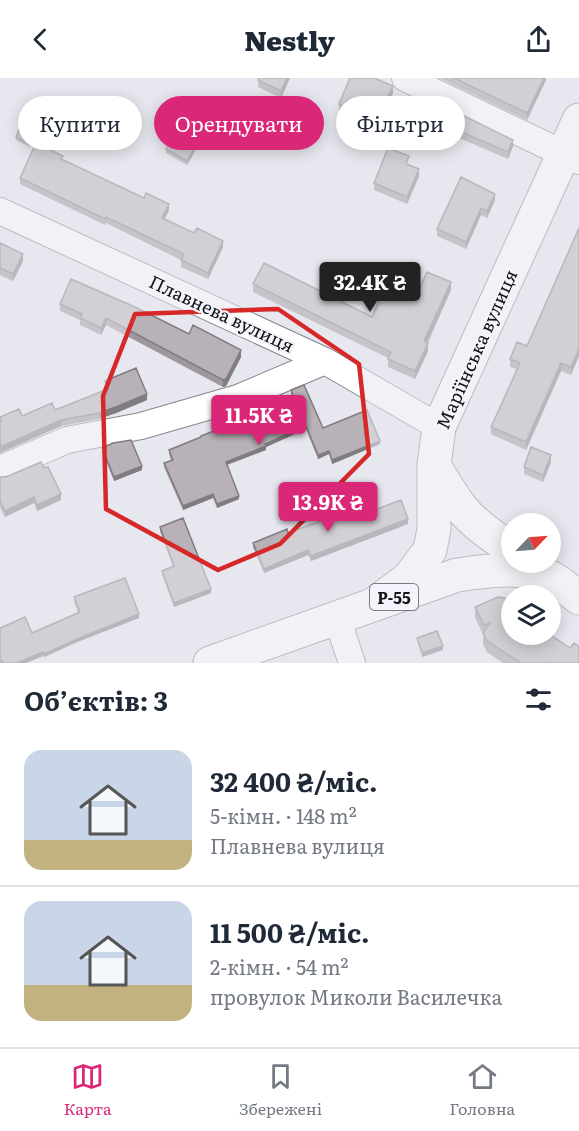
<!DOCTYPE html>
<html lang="uk">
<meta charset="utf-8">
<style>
:root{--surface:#fff;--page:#f6f6f7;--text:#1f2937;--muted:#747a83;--line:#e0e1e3;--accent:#db2777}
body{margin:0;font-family:Literata,serif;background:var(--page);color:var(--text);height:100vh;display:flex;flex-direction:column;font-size:22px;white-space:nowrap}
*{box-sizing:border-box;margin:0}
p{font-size:20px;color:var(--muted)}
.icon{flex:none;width:33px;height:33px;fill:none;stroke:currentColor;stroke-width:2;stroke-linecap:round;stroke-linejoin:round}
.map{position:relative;height:585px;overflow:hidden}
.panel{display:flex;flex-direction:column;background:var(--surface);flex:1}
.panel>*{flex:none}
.guide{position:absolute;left:18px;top:18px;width:543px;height:54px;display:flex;gap:12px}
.needle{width:39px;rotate:65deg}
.fabs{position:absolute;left:501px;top:435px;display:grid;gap:12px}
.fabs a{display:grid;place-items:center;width:60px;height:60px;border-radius:50%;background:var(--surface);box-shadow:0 3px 15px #0003;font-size:30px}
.price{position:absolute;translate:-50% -51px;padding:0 14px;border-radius:6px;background:var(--accent);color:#fff;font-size:20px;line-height:39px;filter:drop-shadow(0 2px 3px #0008)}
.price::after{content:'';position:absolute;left:50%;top:36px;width:18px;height:14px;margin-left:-9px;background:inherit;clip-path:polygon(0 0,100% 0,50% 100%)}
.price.active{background:#222;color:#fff}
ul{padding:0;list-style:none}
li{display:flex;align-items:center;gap:18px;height:150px;padding:0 24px}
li+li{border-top:2px solid var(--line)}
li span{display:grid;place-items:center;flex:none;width:168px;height:120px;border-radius:18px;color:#555}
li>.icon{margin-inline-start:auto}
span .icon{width:72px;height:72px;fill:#fffc;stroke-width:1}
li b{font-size:26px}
h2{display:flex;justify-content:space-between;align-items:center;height:72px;padding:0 24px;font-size:26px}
.pill{padding:0 21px;border-radius:27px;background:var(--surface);box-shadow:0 3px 15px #0003;font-size:21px;line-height:54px}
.pill.active{background:var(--accent);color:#fff}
header{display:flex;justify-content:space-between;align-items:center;height:78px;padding:0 24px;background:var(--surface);font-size:27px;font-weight:800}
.dock{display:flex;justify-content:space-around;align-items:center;height:84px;border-top:2px solid var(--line);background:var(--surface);font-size:16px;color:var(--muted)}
.dock a{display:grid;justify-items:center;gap:3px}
.dock .active{color:var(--accent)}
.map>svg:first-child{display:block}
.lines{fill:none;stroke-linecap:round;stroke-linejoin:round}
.minor-casing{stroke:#87868e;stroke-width:28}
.major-casing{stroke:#87868e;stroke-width:35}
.minor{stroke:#fff;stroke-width:26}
.major{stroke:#fff;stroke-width:33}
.wall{fill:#9e989d}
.shaded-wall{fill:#817c80}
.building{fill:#b8b1b7;stroke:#817c80;stroke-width:1.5}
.marked{fill:none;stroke:#d62828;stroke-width:4.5;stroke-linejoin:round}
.labels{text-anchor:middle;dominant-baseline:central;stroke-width:4.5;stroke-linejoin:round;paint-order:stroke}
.shield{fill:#f4f4fd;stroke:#57565b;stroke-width:1.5}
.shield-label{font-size:16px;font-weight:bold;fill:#141316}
.street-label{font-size:18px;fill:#141316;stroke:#f4f4fd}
</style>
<header><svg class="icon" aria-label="back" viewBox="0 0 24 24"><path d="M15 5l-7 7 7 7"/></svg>Nestly<svg class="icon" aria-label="share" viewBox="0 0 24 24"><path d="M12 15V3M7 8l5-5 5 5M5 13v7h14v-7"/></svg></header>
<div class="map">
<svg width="579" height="585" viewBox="0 0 579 585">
<rect width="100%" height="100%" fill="#e7e7ef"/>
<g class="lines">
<defs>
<path id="minor" d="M405 0 579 83
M0 133 325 283 439 349
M0 391 67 362 141 348 238 320 325 283
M337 540 352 585"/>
<path id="major" d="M434 387C443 402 452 418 463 432 475 446 496 461 512 471
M374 526 409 500 430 472 434 451V387L439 349 579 42
M210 585 457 497C487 493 523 487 552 500 561 505 570 513 579 520"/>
</defs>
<!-- minor casing -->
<use href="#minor" class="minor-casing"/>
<!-- major casing -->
<use href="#major" class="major-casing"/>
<!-- minor -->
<use href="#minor" class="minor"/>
<!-- major -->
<use href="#major" class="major"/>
</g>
<!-- wall -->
<path class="wall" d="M259 0H290L281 20 258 9V2Z
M439 0H546V2L527 42Z
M393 15 376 50 339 33V26Z
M445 47 513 68 508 81 445 54Z
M37 54 30 69 16 62V59Z
M166 71 195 73 187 87 166 75Z
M63 82 169 132 165 141 223 169 208 201 181 189V182L106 145 105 147 20 106V100Z
M409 85 408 87 419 98 407 126 374 112V105Z
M495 122 487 140 481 137 466 171 437 158V151Z
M579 150V278L571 297 561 293 526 372 491 356V349L517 291 510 289V281L527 268Z
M0 165 23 183 13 203 0 197Z
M253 206 372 239 415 221 451 212 428 265V273L415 301 388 289V280L253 214Z
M60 226 189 256 241 279 226 308 223 309 106 247 101 257 80 247V242L60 233Z
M105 303 147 322 116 335 99 341 61 348 0 375V339L22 338 55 332 106 312Z
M291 312 323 350 380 366 332 386 329 376 318 381 306 351 266 369V372L227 387 239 421 217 430 213 420 183 432 164 389V385L171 383 169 375V372L241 346 294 322 291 316Z
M102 370 142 392 114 403 102 373Z
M551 384 543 404 524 396V389Z
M44 390 61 422 37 433 34 425 5 439 0 429V399Z
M364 436 408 446 311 483 308 477 264 495 253 469V465L288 455Z
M160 449 211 515 174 529 162 496V493L173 488 160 453Z
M74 519 139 540 77 564 44 579 43 578 26 585H0L32 555 78 535 74 523Z
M475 529 512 556 579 585H503L487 574 483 566V556L475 540Z"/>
<!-- shaded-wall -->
<path class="shaded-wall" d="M287 0H290L281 20V13Z
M544 0H546V2L527 42V35Z
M393 8V15L376 50V44Z
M37 51V54L30 69V66Z
M513 62V68L508 81V74Z
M195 69V73L187 87V83Z
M419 91V98L407 126V119Z
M495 116V122L487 140V133Z
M169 126V132L162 146V140Z
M481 130V137L466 171V164Z
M223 163V169L208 201V195Z
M23 176V183L13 203V196Z
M451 204V212L424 271V263Z
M106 240V247L101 257V250Z
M428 265V273L415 301V293Z
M579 271V278L571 297V289Z
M241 272V279L226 308 223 309V302Z
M561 285V293L526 372V364Z
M147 316V322L116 335 99 341V335Z
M61 342V348L0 375V369Z
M306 348V351L266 369V372L226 387V384Z
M380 363V366L332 386V382Z
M329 373V376L318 381V377Z
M551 377V384L543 404V397Z
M142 388V392L114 403V399Z
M61 416V422L37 433V427Z
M213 416V420L183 432V428Z
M239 418V421L217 430V426Z
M34 419V425L5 439V433Z
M408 441V446L311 483V478Z
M308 472V477L264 495V491Z
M211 511V515L174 529V525Z
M139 536V540L77 564 44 579V576L77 561Z
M443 568V572L422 579V575Z
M43 574V578L26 585H17Z"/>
<!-- building -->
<path class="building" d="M259 0H287L281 13 258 2Z
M350 0H374L393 8 376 44 339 26Z
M454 0H544L527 35Z
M452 32 513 62 508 74 445 47Z
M23 44 37 51 30 66 16 59Z
M174 57 195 69 187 83 166 71Z
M36 65 63 78 61 81 144 120 146 115 169 126 162 140 194 155 197 150 223 163 208 195 181 182 184 176 106 139 105 141 20 100Z
M388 70 409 78 406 86 419 91 407 119 374 105Z
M461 99 495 116 487 133 481 130 466 164 437 151Z
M579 150V271L571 289 561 285 526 364 491 349 520 285 510 281 517 264 527 268Z
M0 165 23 176 13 196 0 190Z
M264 185 372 239 386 208 415 221 427 194 451 204 424 263 428 265 415 293 388 281 391 274 253 206Z
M71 201 135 229 189 256 193 247 241 272 226 301 223 302 106 240 101 250 80 240 82 236 60 226Z
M136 290 147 316 116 329 99 335 61 342 0 369V344L1 343 0 339 19 331 22 338 52 325 55 332 108 311 105 303Z
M304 307 323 350 367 332 380 363 332 382 329 373 318 377 306 348 265 366 266 368 226 384 239 418 217 426 213 416 183 428 164 385 173 382 169 372 201 359V358L239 343 241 346 295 322 291 312Z
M131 362 142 388 114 399 102 370 113 365Z
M531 369 551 377 543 397 524 389Z
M41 384 44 390 48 389 61 416 37 427 34 419 5 433 0 423V399H6Z
M401 422 408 441 311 478 308 472 264 491 253 465 287 451 288 455 361 428 364 436Z
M183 440 211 511 174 525 162 493 174 488 160 449Z
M125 500 139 536 77 561 44 576 43 574 17 585H2V583L0 584V550L25 539 32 555 80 534 74 519Z
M498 519 505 520 512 523V556H549L570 570 574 565 579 569V585H521L487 563 483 555 490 545 484 547 475 529Z
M437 553 443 568 422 575 417 560Z"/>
<!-- marked area -->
<path d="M0 0H579V585H0ZM278 231 359 286 369 376 280 466 218 492 106 431 103 318 135 236Z" fill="#e7e7ef" fill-opacity=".55" fill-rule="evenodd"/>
<path class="marked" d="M278 231 359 286 369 376 280 466 218 492 106 431 103 318 135 236Z"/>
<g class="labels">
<!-- shield labels -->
<rect class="shield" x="370" y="506" width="48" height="26" rx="4.5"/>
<g class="shield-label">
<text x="394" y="519">Р-55</text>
</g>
<!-- street labels -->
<g class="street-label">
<text transform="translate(222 235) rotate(25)">Плавнева вулиця</text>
<text transform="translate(476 271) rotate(-66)">Маріїнська вулиця</text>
</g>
</g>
</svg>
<div class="fabs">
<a><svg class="needle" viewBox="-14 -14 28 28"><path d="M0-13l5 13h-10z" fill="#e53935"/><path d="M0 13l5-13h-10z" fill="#747a83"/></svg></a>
<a><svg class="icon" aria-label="layers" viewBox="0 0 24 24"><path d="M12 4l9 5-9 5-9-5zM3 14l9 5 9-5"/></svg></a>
</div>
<b class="price active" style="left:370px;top:235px">32.4K ₴</b>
<b class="price" style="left:259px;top:368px">11.5K ₴</b>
<b class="price" style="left:328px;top:455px">13.9K ₴</b>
<div class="guide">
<a class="pill">Купити</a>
<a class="pill active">Орендувати</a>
<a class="pill">Фільтри</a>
</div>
</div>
<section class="panel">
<h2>Об’єктів: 3<svg class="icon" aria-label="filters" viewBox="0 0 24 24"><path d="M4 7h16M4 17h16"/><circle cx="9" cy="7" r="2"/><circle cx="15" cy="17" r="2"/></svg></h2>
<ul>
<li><span style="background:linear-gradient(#c9d6e8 75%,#c2b280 0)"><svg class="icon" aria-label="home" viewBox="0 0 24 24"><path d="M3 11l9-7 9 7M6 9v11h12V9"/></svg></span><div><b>32 400 ₴/міс.</b><p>5-кімн. · 148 m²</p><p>Плавнева вулиця</p></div></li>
<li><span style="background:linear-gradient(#c9d6e8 70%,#c2b280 0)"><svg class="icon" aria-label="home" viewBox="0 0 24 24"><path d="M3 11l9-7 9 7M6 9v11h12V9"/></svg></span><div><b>11 500 ₴/міс.</b><p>2-кімн. · 54 m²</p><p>провулок Миколи Василечка</p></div></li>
</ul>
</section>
<nav class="dock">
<a class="active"><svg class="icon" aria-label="map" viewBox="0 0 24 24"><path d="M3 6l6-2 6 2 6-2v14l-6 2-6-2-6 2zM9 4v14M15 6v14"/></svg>Карта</a>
<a><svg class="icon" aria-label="saved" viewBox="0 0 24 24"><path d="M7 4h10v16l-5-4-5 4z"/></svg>Збережені</a>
<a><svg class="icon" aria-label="home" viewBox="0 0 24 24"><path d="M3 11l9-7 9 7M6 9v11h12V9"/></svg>Головна</a>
</nav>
